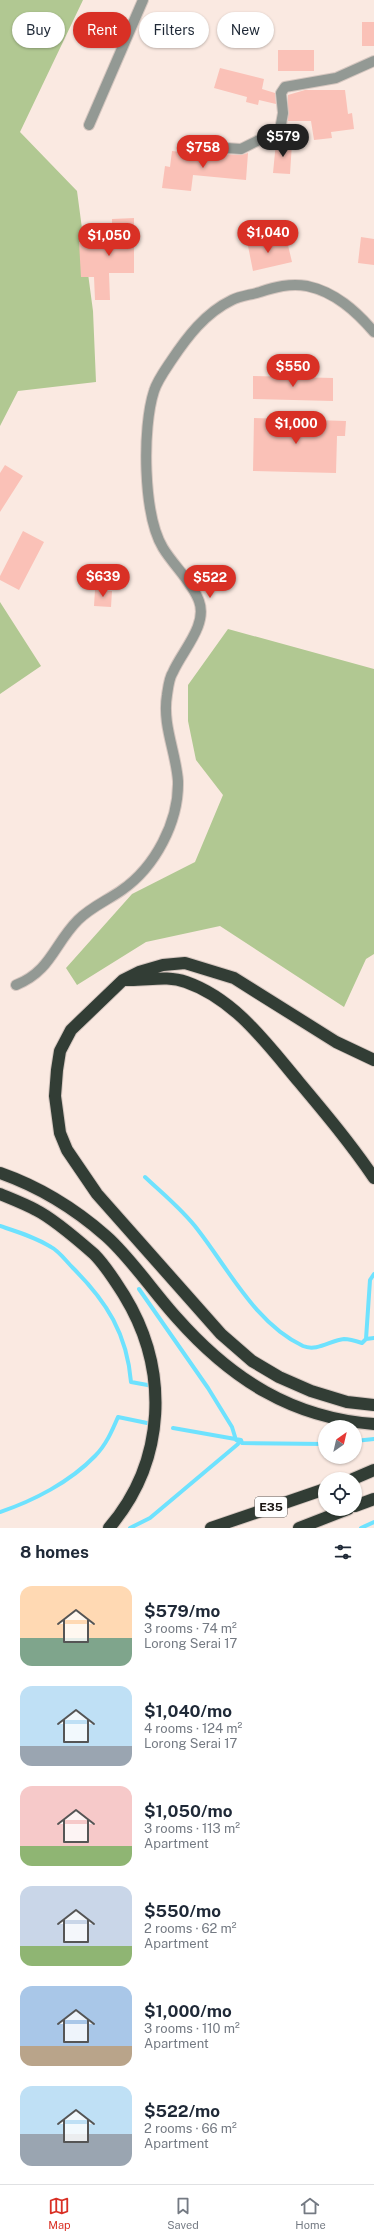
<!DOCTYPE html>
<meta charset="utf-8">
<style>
:root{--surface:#fff;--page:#f2f2f3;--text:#1f2937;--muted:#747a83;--line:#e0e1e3;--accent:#d93025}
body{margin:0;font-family:"Public Sans",sans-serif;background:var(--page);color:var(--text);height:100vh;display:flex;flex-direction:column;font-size:15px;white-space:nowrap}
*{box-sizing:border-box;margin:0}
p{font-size:13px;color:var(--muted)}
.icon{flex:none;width:22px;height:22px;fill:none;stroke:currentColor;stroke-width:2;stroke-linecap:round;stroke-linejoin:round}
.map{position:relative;height:1528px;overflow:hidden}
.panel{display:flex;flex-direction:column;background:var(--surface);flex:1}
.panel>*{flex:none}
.hud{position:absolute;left:12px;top:12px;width:350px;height:36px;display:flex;gap:8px}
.needle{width:26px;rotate:34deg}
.fabs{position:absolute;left:318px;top:1420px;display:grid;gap:8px}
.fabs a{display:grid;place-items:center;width:44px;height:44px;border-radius:50%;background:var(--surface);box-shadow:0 1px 3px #0004;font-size:20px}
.price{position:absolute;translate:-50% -34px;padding:0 9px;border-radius:14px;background:var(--accent);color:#fff;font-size:13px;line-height:26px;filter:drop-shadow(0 1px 2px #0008)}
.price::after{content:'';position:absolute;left:50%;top:24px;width:12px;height:9px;margin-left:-6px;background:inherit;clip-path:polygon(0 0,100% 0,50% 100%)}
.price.active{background:#222;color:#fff}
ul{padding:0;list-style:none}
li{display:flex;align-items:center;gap:12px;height:100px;padding:0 20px}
li span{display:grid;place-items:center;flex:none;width:112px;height:80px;border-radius:12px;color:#555}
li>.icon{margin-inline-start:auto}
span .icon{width:48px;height:48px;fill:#fffc;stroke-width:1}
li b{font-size:17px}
h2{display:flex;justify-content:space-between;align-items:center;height:48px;padding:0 20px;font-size:17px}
.tag{padding:0 14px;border-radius:18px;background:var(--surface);box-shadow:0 1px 3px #0004;font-size:14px;line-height:36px}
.tag.active{background:var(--accent);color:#fff}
.dock{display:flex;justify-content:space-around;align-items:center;height:56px;border-top:1px solid var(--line);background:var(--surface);font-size:11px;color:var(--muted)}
.dock a{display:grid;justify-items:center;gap:2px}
.dock .active{color:var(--accent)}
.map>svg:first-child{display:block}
.green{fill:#b1c892}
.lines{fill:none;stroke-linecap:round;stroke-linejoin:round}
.stream{stroke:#6ee2fe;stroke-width:4}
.building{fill:#fac1b7}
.minor-casing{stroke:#d6c7c0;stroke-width:12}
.highway-casing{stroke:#d6c7c0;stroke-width:14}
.minor{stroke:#939994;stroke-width:10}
.highway{stroke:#323d35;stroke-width:12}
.labels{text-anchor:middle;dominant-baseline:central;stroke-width:3;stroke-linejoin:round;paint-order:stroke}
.shield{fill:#fff;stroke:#5e5a58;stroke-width:1}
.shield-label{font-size:12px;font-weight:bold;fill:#191310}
</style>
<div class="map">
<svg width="374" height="1528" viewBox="0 0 374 1528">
<rect width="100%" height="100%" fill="#fae9e1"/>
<!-- green -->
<path class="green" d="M0 0H83L20 132 77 191 93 311 96 382 18 391 0 426Z
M0 602 41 666 0 694Z
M228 629 374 669V954L366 959 344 1007 220 926 146 942 77 985 66 968 132 894 195 862 223 795 196 760 188 721V685Z"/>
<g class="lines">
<!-- stream -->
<path class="stream" d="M145 1177C163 1194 183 1210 198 1230 229 1270 256 1324 303 1346 317 1352 331 1340 344 1339 350 1339 356 1341 362 1343L366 1339 370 1280 374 1274
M0 1226C18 1232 35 1237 51 1247 59 1251 66 1261 73 1268 107 1302 127 1334 131 1382L153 1386
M139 1289 208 1388 232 1427 236 1440
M366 1339 374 1338
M173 1428 241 1440 242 1443 325 1444
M355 1441 374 1439
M0 1512C33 1501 70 1482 95 1456 106 1445 112 1431 118 1417L147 1423
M130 1528 150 1518 238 1444 239 1440
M361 1528 374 1522"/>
</g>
<!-- building -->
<path class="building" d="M362 22H374V46H362Z
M278 50H314V71H278Z
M220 68 264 79 262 89 275 93 276 104 259 100 258 105 246 102 247 97 214 88Z
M305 90H345L348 114 352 113 354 129 331 132 332 138 314 140 311 121H288V95Z
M276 142 292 143 290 174 273 173Z
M172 151 206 155V153L241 155 248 153 246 180 193 175 191 191 162 188 165 166 170 167Z
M134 218V273H109L110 300H95L94 277H81L79 242 112 241V219Z
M269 236 271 245 287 241 292 262 253 271 247 241Z
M361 237 374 239V265L358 263Z
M253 376 333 378V401L253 399Z
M254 418 346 421 345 436H337L336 473 253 471Z
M5 465 23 476 0 512V473Z
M23 531 44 542 19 590 0 580V576Z
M95 590 112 591 111 607 94 606Z"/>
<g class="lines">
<defs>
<path id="minor" d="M89 125 143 0
M183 145 241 149 265 137 279 135 283 113 281 93 285 87 336 78 374 61
M16 985C51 971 54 944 78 920 91 907 108 900 122 890 155 867 179 822 178 781 176 752 162 725 167 695 168 688 169 678 173 672 182 651 208 625 199 601 192 582 174 566 163 548 143 515 142 428 154 391 157 381 165 370 171 361 187 337 205 313 232 300 240 296 250 295 260 292 275 287 290 283 307 286 335 292 356 311 374 332"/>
<path id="highway" d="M126 980C146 981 167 975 186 982 235 999 267 1044 299 1082 325 1113 351 1144 374 1178
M374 1060 336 1042 234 978 185 963 163 965 139 972 123 980 71 1030 60 1051 57 1070 55 1096 60 1133 67 1150 97 1194 221 1334 252 1361 279 1377 311 1391 347 1402 374 1405
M0 1173C40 1187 74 1208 106 1236 131 1258 154 1293 177 1318 231 1379 292 1418 374 1424
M0 1194C12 1199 25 1204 36 1210 54 1219 78 1240 94 1254 106 1266 115 1281 124 1295 170 1370 166 1461 109 1528
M353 1479 374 1470
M355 1506 374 1499
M211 1528 325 1489
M299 1528 348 1509"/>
</defs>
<!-- minor casing -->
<use href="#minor" class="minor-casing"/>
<!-- highway casing -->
<use href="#highway" class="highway-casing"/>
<!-- minor -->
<use href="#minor" class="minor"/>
<!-- highway -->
<use href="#highway" class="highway"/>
</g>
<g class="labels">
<!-- shield labels -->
<rect class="shield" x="255" y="1497" width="32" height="20" rx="3"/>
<g class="shield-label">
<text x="271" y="1507">E35</text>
</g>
</g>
</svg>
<div class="fabs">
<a><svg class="needle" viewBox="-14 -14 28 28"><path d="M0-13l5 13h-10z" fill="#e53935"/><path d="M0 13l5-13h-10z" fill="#747a83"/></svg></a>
<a><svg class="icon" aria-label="locate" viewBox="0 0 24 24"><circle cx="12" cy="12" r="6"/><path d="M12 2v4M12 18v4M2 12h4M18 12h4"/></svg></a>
</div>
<b class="price active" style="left:283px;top:158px">$579</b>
<b class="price" style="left:203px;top:169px">$758</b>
<b class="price" style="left:268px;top:254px">$1,040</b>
<b class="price" style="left:109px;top:257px">$1,050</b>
<b class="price" style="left:293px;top:388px">$550</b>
<b class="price" style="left:296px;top:445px">$1,000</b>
<b class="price" style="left:103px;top:598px">$639</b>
<b class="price" style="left:210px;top:599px">$522</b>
<div class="hud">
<a class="tag">Buy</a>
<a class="tag active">Rent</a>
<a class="tag">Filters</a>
<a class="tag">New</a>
</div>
</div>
<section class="panel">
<h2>8 homes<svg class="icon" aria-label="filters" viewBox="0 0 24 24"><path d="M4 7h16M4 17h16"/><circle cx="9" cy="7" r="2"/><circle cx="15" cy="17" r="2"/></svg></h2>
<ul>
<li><span style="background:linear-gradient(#ffd9b3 65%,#7fa58c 0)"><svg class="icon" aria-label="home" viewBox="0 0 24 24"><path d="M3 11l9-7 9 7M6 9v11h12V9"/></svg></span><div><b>$579/mo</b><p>3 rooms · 74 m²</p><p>Lorong Serai 17</p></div></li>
<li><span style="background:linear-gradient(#bfe0f5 75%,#9aa5b1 0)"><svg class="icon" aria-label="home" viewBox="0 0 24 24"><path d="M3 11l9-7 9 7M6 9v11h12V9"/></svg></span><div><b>$1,040/mo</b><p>4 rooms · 124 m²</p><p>Lorong Serai 17</p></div></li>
<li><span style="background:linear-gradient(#f6c9c9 75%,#8fb573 0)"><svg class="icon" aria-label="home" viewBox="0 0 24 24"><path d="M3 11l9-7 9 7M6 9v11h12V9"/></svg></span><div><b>$1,050/mo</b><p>3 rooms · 113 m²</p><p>Apartment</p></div></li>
<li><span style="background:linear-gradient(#c9d6e8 75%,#8fb573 0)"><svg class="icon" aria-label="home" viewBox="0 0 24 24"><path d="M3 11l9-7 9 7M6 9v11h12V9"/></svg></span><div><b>$550/mo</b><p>2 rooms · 62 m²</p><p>Apartment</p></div></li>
<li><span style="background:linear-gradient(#a9c7e8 75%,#b9a48a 0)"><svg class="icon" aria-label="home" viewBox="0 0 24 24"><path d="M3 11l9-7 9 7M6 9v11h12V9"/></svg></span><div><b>$1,000/mo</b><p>3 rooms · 110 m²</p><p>Apartment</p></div></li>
<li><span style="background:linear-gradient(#bfe0f5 60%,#9aa5b1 0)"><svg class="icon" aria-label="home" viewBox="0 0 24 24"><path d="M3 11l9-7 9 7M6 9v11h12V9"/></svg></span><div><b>$522/mo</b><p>2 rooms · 66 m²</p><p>Apartment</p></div></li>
</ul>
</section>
<nav class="dock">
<a class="active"><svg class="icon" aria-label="map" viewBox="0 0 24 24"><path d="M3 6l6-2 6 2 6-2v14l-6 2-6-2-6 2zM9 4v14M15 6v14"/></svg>Map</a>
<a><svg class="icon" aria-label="saved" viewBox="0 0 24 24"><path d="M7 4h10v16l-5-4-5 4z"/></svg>Saved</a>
<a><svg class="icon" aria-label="home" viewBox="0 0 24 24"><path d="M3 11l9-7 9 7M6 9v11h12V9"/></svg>Home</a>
</nav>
